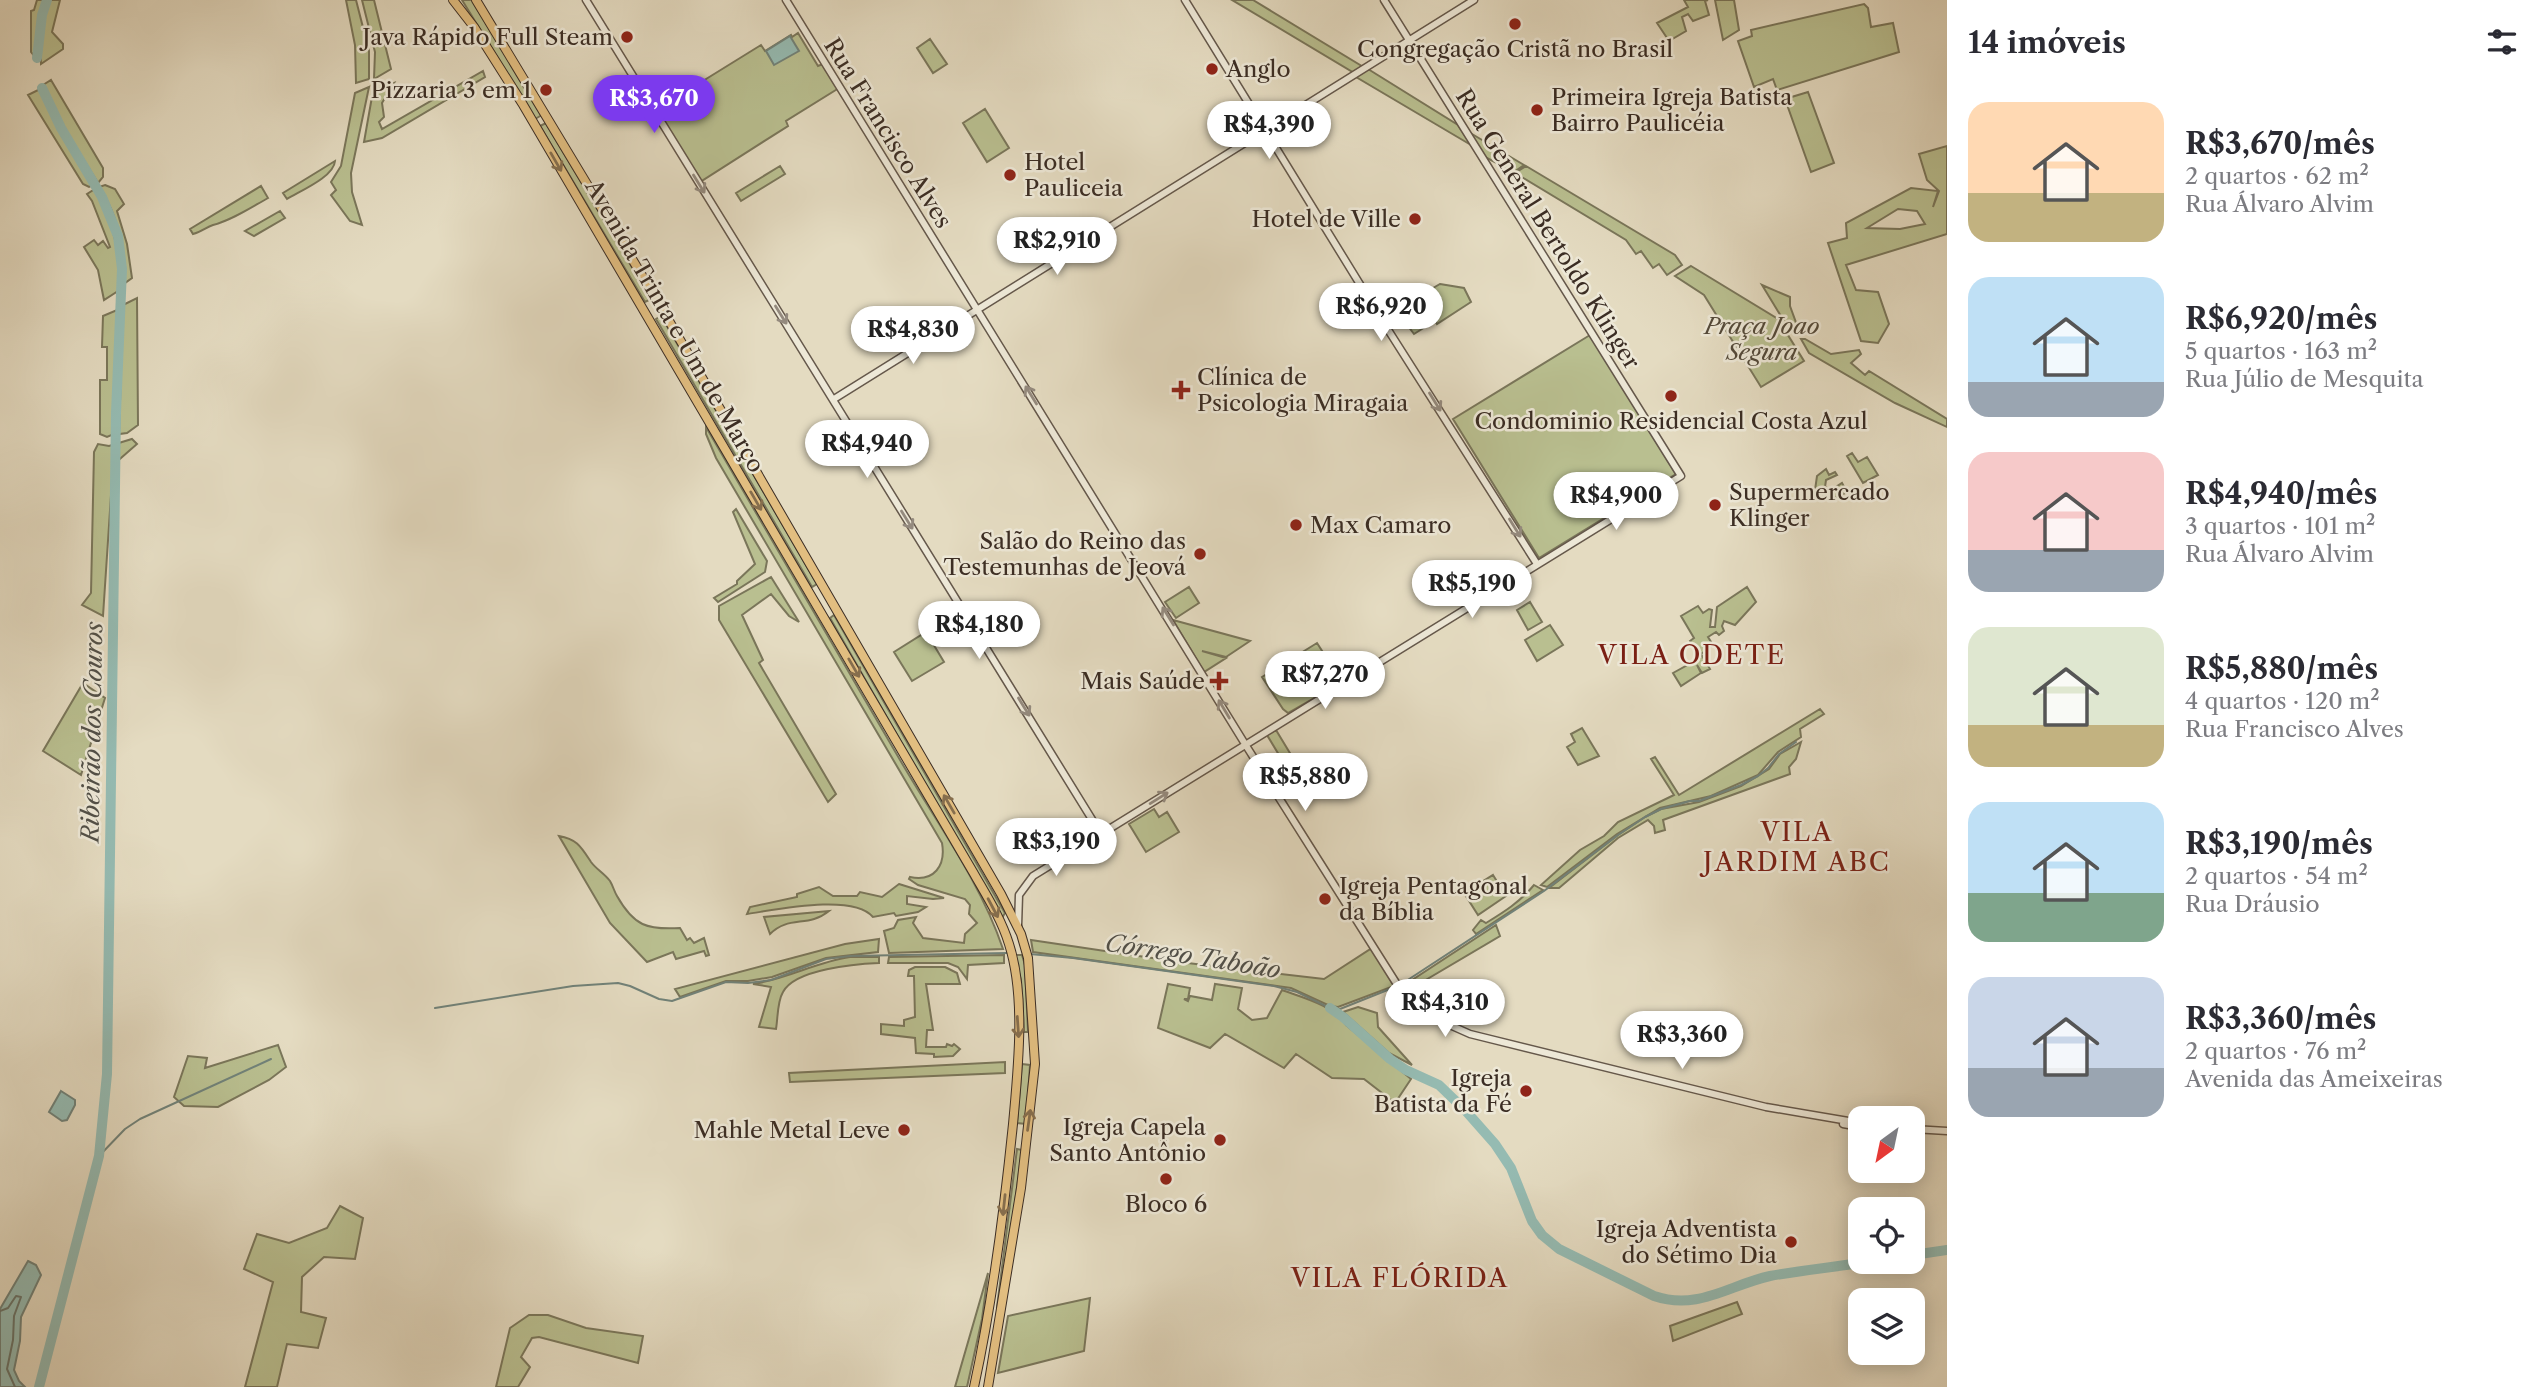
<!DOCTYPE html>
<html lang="pt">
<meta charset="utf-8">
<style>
:root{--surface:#fff;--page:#f2f2f3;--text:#2b2b33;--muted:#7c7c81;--accent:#7c3aed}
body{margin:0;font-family:"Libre Caslon Text",serif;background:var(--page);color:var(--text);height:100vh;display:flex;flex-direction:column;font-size:26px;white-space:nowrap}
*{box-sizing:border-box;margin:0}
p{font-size:23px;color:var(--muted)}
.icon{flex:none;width:38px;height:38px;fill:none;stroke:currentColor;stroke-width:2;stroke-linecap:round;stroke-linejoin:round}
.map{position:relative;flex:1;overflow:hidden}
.sheet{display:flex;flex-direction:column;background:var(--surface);width:595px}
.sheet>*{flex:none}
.needle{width:46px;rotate:213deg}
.buttons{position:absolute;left:1848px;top:1106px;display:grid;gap:14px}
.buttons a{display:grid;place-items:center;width:77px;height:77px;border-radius:14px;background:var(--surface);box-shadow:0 4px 18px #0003;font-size:35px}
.price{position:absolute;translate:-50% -60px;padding:0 16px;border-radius:24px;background:#fff;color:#222;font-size:23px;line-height:46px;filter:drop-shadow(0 2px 4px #0008)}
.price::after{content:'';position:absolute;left:50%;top:42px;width:21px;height:16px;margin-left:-10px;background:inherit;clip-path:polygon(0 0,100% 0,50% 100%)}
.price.selected{background:var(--accent);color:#fff}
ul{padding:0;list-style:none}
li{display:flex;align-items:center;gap:21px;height:175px;padding:0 21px}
li span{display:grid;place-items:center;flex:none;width:196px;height:140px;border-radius:21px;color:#555}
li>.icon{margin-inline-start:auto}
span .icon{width:84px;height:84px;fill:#fffc;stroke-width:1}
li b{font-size:30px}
h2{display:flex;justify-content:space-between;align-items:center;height:84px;padding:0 21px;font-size:30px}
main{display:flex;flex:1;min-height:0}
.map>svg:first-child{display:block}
.green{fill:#b9bf90;stroke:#7a765a;stroke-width:2;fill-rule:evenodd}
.water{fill:#95bbb2;stroke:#718279;stroke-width:2}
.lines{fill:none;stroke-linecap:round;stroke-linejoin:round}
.shore{stroke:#68746b;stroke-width:2}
.stream{stroke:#718279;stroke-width:2}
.river{stroke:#95bbb2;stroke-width:10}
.minor-casing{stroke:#65584b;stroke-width:9}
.major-casing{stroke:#3b2d24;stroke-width:10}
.minor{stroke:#ede8d7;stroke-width:6}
.major{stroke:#e2be80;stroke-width:8}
.oneway{stroke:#866e4d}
.oneway2{stroke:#948a7e}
.poi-dot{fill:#8f2418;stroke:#ede8d7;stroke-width:2.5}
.labels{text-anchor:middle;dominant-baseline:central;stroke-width:5;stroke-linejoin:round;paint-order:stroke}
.poi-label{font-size:23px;fill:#3b2d24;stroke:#ede8d7;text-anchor:end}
.street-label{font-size:23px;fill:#3b2d24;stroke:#ede8d7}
.park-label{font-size:23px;font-style:italic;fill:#544a3a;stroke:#ede8d7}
.water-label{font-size:24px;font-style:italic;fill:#525048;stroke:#ede8d7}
.quarter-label{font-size:26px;letter-spacing:2px;fill:#7a1f14;stroke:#ede8d7}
</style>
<main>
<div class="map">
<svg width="1947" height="1387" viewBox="0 0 1947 1387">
<rect width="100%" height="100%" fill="#e4dbc1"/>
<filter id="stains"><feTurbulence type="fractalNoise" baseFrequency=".00286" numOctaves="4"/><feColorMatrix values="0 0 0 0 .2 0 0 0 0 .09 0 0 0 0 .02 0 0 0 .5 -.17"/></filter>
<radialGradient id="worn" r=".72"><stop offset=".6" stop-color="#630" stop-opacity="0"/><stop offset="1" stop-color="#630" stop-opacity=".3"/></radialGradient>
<!-- green -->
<path class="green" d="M37 0H46L40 15 35 57 31 52V11L34 10Z
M49 0H60L52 32 63 44V49L41 64C40 41 42 21 49 0Z
M346 0H356L369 51V79L356 83 355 45Z
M362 0H374L391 69 374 79 375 52Z
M462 0H472L542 115 535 119Z
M1232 0H1253L1365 68 1356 74Z
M1684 0H1708L1705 1 1709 15 1693 21 1688 14 1682 17 1686 31 1669 41 1657 23 1688 7Z
M1715 0H1734L1739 30 1723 40Z
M1864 4 1868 8 1871 27 1893 23 1899 52 1777 90 1773 79 1754 87 1738 41 1752 36 1751 30Z
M798 33 818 66 823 64 839 88 786 121 788 126 700 182 656 110 761 45 765 51 791 35 792 37Z
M930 39 947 64 933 73 917 48Z
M1368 69 1458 125 1471 145 1356 77Z
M483 71 485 77 382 138 364 142 373 91 394 83 382 103 384 117 379 122 382 129Z
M51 80 103 168V177L98 183 64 128 43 85Z
M369 87 351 173 352 192 362 225 350 221 331 195 336 190 331 182 341 166 355 93Z
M40 89 59 130 93 185 89 187 83 184 28 95Z
M1808 92 1834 163 1811 172 1785 99Z
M985 109 1009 148 987 162 963 123Z
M546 123 651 299 645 302 540 126Z
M1467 131 1524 165 1514 172 1483 156Z
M1947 146V234L1846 265 1856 290 1878 292 1889 324 1878 343 1861 341 1828 243 1847 238 1846 223 1911 188 1938 191 1933 207 1939 191 1927 180 1919 154ZM1898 209 1917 211 1925 224 1900 229 1867 228Z
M335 161C334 177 300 191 287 199L283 193Z
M780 166 785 174 741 201 736 193Z
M1526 166 1675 255 1682 265 1667 275 1659 264 1653 268 1641 251 1636 254 1626 240 1515 173Z
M105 185 115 189 124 204 117 211 127 244 132 278 125 283C124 249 119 216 99 187Z
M261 186 268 198C250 208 232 220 213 225 206 227 202 232 193 234L190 229Z
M95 189C114 224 121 252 118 291L104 300 98 270 84 247 94 240 98 245 103 241 108 248 110 247 92 201 87 194Z
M280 211 285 218 254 236 245 231Z
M1691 266 1778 319 1804 361 1761 387 1704 295 1675 276Z
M1440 284 1464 288 1471 302 1437 324 1421 295Z
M1762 285 1790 297V306L1798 328 1790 331Z
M137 298 138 425 127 433 119 434 123 305Z
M1424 309 1433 322 1414 334 1405 322Z
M117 310 114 434 107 437 100 434V380H107V347H102L103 316Z
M661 316 817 584 812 587 656 319Z
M1590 335 1676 474 1539 558 1453 419Z
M1801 339H1805L1831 354 1859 350 1861 354 1851 363 1865 375 1869 371 1947 419V427L1895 403 1809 353Z
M706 427C770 535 833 644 896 753 933 818 979 878 1003 949L889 953 884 931 894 928 898 920 916 917 913 923 923 938 964 943 965 934 977 923 969 914 970 905 965 899 918 885 909 879 910 877C934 882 946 866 942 843L716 458 706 434Z
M132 439 137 444 113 465 103 616 82 605 91 593 94 452 98 444 109 446Z
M1852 453 1858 462 1867 457 1878 475 1863 483 1847 456Z
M1826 469 1829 475 1835 472 1837 475 1826 480 1825 487 1831 490 1842 483 1847 492 1831 500 1820 497 1815 490 1817 476Z
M736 509 767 561 765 572 718 602 714 598 737 584V581L755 564 733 512Z
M771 577 799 622 789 616 771 594 742 615 763 660 759 663 836 794 828 802 719 620V606Z
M1189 587 1199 603 1176 618 1165 602Z
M1747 587 1756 602 1735 625 1724 621 1722 626 1724 631 1719 635 1716 632 1708 637 1713 645 1701 654 1710 669 1702 673 1697 665 1701 673 1681 686 1673 673 1700 658 1690 641 1694 638 1681 616 1698 606 1703 613 1709 609 1712 610 1710 627H1715L1717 607Z
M1530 602 1542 622 1528 630 1517 610Z
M834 615 1005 913 1002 918 830 618Z
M1173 620 1250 641 1226 657 1202 651 1226 658 1204 672Z
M1550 625 1563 645 1537 661 1525 640Z
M926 632 944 662 912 681 894 652Z
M1317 643 1342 682 1288 713 1283 709 1262 677Z
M83 683 105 698 81 775 43 751Z
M1820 709 1824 714 1800 729 1801 737 1778 752 1758 775 1711 796 1660 808 1617 834 1547 887 1541 885 1580 850 1604 836 1618 822 1674 795 1651 759 1655 757 1679 795Z
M1582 728 1599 756 1578 765 1567 747 1575 742 1571 734Z
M1276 730 1308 783 1299 788 1267 735Z
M1801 742 1796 759 1789 767 1790 774 1663 820 1665 830 1655 833 1654 826 1648 820 1618 838 1559 888H1549L1618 835 1645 817 1661 809 1699 802 1741 786 1769 769 1780 754Z
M1154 809 1159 817 1167 812 1179 832 1146 852 1129 824Z
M559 836C577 839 581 847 591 862 597 870 604 873 610 881 613 886 614 891 617 896 634 926 647 930 680 928L687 940 690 938 694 943 704 938 709 955 706 956 704 951 676 959 673 952 647 962 610 923Z
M1493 875 1506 896 1478 915 1464 893Z
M899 884 944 898 933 899 907 896V904L926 907 918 912 896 916 894 913 873 917C853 893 775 910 747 914L750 907 797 897V894L819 887 833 896H857L860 892 882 897Z
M1534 885 1543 890 1476 934 1473 930 1481 920 1486 923C1504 912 1520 902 1534 885Z
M829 911C808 928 789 915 770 934L764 917Z
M1496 925 1500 936 1407 991 1403 986Z
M879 939 878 952 826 958 772 977 748 981H726L680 997 675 989 845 944Z
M1031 940 1179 962 1324 979 1372 948 1394 986 1338 1007 1330 1006 1291 988 1033 952Z
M1004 955V963L968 965 967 979 958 967 948 963H888L889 957Z
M1014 955H1022L1025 965 1028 1032H1024L1021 980Z
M850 957H879V963C856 964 795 969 783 992 777 1002 778 1018 776 1029L759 1027 771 987 753 984C787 979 816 962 850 957Z
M945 967 957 973 960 984H926L933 1030H927L926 1047H946L947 1044 952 1046 954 1044 960 1049 953 1056 934 1057V1054L916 1053 915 1038 881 1034V1024L904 1026V1020L915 1017 914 976H908L909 970 915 967Z
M1168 984 1190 988 1188 999H1184L1188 1001 1190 996 1212 1000 1215 984 1242 988 1238 1009 1252 1020 1267 1018 1282 990C1304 998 1333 1005 1346 1025L1411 1079 1395 1103 1364 1079 1332 1078 1296 1054 1284 1068 1225 1034 1210 1048 1158 1028Z
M1358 1007 1377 1013 1378 1027 1412 1065 1389 1053 1343 1012Z
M278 1045 286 1067 269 1080 218 1107 184 1106 174 1097 188 1056 207 1058 205 1068Z
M1005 1062V1073L790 1082 789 1073Z
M1022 1064 1030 1065 1026 1124 1017 1123Z
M1017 1149 1022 1150 1001 1307H997Z
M340 1206 363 1218 355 1259 324 1257 302 1277 301 1312 326 1318 318 1348 287 1344 277 1387H245L273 1282 244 1269 257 1234 289 1243 327 1228Z
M988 1273 982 1319 967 1387H955Z
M1090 1298 1084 1351 998 1373 1008 1316Z
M1737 1302 1742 1314 1673 1341 1670 1326Z
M529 1315H548L586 1328 643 1336 638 1363 539 1337 532 1338 521 1357 530 1367 518 1387H496L510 1328Z"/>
<!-- water -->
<path class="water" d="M790 36 799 51 774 65 766 51Z
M61 1091 75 1100V1105L67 1120 62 1121 49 1112Z
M28 1261 36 1265 41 1275 21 1317 20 1341 14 1370 19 1381 25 1387H0V1309Z"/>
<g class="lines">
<!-- shore -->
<path class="shore" d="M0 1311 8 1308 16 1296 21 1297 14 1316 13 1340 7 1369 15 1387"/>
<!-- stream -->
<path class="stream" d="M1030 954 1073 958 1274 986 1297 992 1330 1008 1340 1009 1395 987
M1400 985 1544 891 1618 835 1645 817 1661 809 1690 801H1699L1741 785 1758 776 1768 768 1779 754 1796 742
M435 1008 573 986 618 983 630 986 659 999 672 1001 726 982 748 983 771 980 826 959 850 956 1007 953
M99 1156 125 1129 140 1119 271 1059"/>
<!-- river -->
<path class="river" d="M37 58 42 15 47 0
M1330 1008 1343 1017 1390 1059 1406 1070 1439 1085 1465 1110 1495 1144 1511 1168 1532 1221 1542 1235 1559 1249 1654 1296C1698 1311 1729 1285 1770 1276 1802 1270 1835 1267 1867 1262
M1913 1255 1947 1250
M39 1387 99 1156 107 1074 116 413 122 269 118 236 102 197 61 128 42 88"/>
<defs>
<path id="minor" d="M586 0 1101 834
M786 0 1245 744 1405 997 1434 1018 1470 1034 1766 1107 1860 1123
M1185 0 1385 325 1537 564
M834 399 1474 0
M1018 926 1019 895 1033 876 1681 476 1384 0
M1843 1124 1860 1127
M1913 1129 1947 1131"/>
<path id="major" d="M453 0 474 27 522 103 973 872C986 895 1001 918 1009 944 1026 997 1018 1069 1013 1124 1004 1212 993 1300 974 1387
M476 0 661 307 1001 894 1021 934 1028 958 1035 1064 1021 1188 988 1387"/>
</defs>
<!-- minor casing -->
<use href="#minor" class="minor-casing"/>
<!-- major casing -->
<use href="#major" class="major-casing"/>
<!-- minor -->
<use href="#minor" class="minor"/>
<!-- major -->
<use href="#major" class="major"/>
</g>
<!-- one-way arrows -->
<defs><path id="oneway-shaft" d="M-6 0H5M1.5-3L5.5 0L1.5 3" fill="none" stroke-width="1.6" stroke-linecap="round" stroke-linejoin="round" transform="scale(1.75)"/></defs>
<g class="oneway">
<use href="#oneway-shaft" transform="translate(556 162) rotate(60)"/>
<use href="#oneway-shaft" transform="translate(756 501) rotate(60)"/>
<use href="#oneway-shaft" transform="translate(854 668) rotate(60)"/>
<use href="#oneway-shaft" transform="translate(949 804) rotate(-120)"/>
<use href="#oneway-shaft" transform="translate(993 908) rotate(62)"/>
<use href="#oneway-shaft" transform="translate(1018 1027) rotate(86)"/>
<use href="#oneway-shaft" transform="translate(1029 1120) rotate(-82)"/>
<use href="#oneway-shaft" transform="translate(1004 1205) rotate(96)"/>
</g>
<g class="oneway2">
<use href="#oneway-shaft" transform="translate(699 184) rotate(58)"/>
<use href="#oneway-shaft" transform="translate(781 315) rotate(58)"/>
<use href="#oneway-shaft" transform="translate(1031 395) rotate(-122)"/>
<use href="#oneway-shaft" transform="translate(1435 402) rotate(58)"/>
<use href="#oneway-shaft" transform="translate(907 520) rotate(58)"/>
<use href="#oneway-shaft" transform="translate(1515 528) rotate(58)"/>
<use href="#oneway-shaft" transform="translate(1168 616) rotate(-122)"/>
<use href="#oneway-shaft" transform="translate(1024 707) rotate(58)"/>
<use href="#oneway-shaft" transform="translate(1224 709) rotate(-121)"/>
<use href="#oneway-shaft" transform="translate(1159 798) rotate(-32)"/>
</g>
<!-- markers -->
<g class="poi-dot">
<circle cx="1515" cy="24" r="7"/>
<circle cx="627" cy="37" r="7"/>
<circle cx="1212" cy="69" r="7"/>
<circle cx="546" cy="90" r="7"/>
<circle cx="1537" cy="110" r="7"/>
<circle cx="1010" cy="175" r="7"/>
<circle cx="1415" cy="219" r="7"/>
<path d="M1177.5 379.5h7v7h7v7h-7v7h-7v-7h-7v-7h7z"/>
<circle cx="1671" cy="396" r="7"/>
<circle cx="1715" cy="505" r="7"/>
<circle cx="1296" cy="525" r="7"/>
<circle cx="1200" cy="554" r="7"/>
<path d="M1215.5 670.5h7v7h7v7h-7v7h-7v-7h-7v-7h7z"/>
<circle cx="1325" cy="899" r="7"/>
<circle cx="1526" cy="1091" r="7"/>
<circle cx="904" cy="1130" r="7"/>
<circle cx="1220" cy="1140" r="7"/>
<circle cx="1166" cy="1179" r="7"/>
<circle cx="1791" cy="1242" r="7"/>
</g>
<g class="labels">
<!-- poi labels -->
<g class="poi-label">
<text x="613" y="37">Java Rápido Full Steam</text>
<text x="1515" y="49" text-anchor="middle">Congregação Cristã no Brasil</text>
<text x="1226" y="69" text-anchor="start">Anglo</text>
<text x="532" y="90">Pizzaria 3 em 1</text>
<text x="1551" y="97" text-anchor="start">Primeira Igreja Batista<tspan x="1551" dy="26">Bairro Paulicéia</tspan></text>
<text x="1024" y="162" text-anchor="start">Hotel<tspan x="1024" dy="26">Pauliceia</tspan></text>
<text x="1401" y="219">Hotel de Ville</text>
<text x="1197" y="377" text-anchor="start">Clínica de<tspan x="1197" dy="26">Psicologia Miragaia</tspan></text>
<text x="1671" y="421" text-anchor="middle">Condominio Residencial Costa Azul</text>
<text x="1729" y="492" text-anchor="start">Supermercado<tspan x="1729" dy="26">Klinger</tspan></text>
<text x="1310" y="525" text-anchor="start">Max Camaro</text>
<text x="1186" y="541">Salão do Reino das<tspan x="1186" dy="26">Testemunhas de Jeová</tspan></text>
<text x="1205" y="681">Mais Saúde</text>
<text x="1339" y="886" text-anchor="start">Igreja Pentagonal<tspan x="1339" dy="26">da Bíblia</tspan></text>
<text x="1512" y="1078">Igreja<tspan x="1512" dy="26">Batista da Fé</tspan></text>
<text x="1206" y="1127">Igreja Capela<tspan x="1206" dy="26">Santo Antônio</tspan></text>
<text x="890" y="1130">Mahle Metal Leve</text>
<text x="1166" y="1204" text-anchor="middle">Bloco 6</text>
<text x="1777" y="1229">Igreja Adventista<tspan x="1777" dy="26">do Sétimo Dia</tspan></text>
</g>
<!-- street labels -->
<g class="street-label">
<text transform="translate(888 133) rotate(58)">Rua Francisco Alves</text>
<text transform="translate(1548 229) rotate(58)">Rua General Bertoldo Klinger</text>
<text transform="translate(675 326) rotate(60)">Avenida Trinta e Um de Março</text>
</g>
<!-- park labels -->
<g class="park-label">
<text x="1762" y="326">Praça Joao<tspan x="1762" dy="26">Segura</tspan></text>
</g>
<!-- water labels -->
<g class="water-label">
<text transform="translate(92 732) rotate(-89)">Ribeirão dos Couros</text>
<text transform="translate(1193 956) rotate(9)">Córrego Taboão</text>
</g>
<!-- quarter labels -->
<g class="quarter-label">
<text x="1692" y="655">VILA ODETE</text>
<text x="1797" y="832">VILA<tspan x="1797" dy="30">JARDIM ABC</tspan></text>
<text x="1400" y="1278">VILA FLÓRIDA</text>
</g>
</g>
<rect width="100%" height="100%" filter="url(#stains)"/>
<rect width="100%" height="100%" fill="url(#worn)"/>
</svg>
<div class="buttons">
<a><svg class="needle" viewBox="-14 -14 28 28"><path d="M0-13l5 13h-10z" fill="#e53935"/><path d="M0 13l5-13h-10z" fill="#7c7c81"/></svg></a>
<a><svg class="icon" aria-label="locate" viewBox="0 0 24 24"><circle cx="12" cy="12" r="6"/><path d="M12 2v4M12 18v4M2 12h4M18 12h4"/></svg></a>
<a><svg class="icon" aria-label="layers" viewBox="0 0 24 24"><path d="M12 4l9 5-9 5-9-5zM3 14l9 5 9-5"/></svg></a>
</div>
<b class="price selected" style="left:654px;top:135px">R$3,670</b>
<b class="price" style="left:1269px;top:161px">R$4,390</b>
<b class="price" style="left:1057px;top:277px">R$2,910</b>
<b class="price" style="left:1381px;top:343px">R$6,920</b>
<b class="price" style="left:913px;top:366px">R$4,830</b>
<b class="price" style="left:867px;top:480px">R$4,940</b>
<b class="price" style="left:1616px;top:532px">R$4,900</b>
<b class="price" style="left:1472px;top:620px">R$5,190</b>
<b class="price" style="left:979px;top:661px">R$4,180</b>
<b class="price" style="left:1325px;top:711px">R$7,270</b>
<b class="price" style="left:1305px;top:813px">R$5,880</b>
<b class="price" style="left:1056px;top:878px">R$3,190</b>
<b class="price" style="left:1445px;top:1039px">R$4,310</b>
<b class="price" style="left:1682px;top:1071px">R$3,360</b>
</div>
<section class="sheet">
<h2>14 imóveis<svg class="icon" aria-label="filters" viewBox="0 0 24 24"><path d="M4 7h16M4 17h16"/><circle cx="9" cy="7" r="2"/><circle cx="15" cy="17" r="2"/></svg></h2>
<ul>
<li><span style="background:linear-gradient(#ffd9b3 65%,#c2b280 0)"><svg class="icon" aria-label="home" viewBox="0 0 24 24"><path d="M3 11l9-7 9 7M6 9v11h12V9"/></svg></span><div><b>R$3,670/mês</b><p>2 quartos · 62 m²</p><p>Rua Álvaro Alvim</p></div></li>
<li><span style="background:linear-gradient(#bfe0f5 75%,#9aa5b1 0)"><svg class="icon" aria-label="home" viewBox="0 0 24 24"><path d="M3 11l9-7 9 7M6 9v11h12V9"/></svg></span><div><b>R$6,920/mês</b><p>5 quartos · 163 m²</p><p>Rua Júlio de Mesquita</p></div></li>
<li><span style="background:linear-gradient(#f6c9c9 70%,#9aa5b1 0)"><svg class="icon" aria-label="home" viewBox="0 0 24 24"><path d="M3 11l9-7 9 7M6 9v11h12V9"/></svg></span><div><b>R$4,940/mês</b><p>3 quartos · 101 m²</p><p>Rua Álvaro Alvim</p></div></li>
<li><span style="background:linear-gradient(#dfe7d0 70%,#c2b280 0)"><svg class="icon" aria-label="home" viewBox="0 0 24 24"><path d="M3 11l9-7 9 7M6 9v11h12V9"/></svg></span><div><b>R$5,880/mês</b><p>4 quartos · 120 m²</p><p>Rua Francisco Alves</p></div></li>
<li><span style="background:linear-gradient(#bfe0f5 65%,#7fa58c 0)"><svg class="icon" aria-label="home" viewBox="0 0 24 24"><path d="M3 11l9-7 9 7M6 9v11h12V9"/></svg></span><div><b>R$3,190/mês</b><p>2 quartos · 54 m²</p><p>Rua Dráusio</p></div></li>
<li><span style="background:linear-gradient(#c9d6e8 65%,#9aa5b1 0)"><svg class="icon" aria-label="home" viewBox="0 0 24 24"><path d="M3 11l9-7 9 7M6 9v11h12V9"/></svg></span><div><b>R$3,360/mês</b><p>2 quartos · 76 m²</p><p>Avenida das Ameixeiras</p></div></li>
</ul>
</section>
</main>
